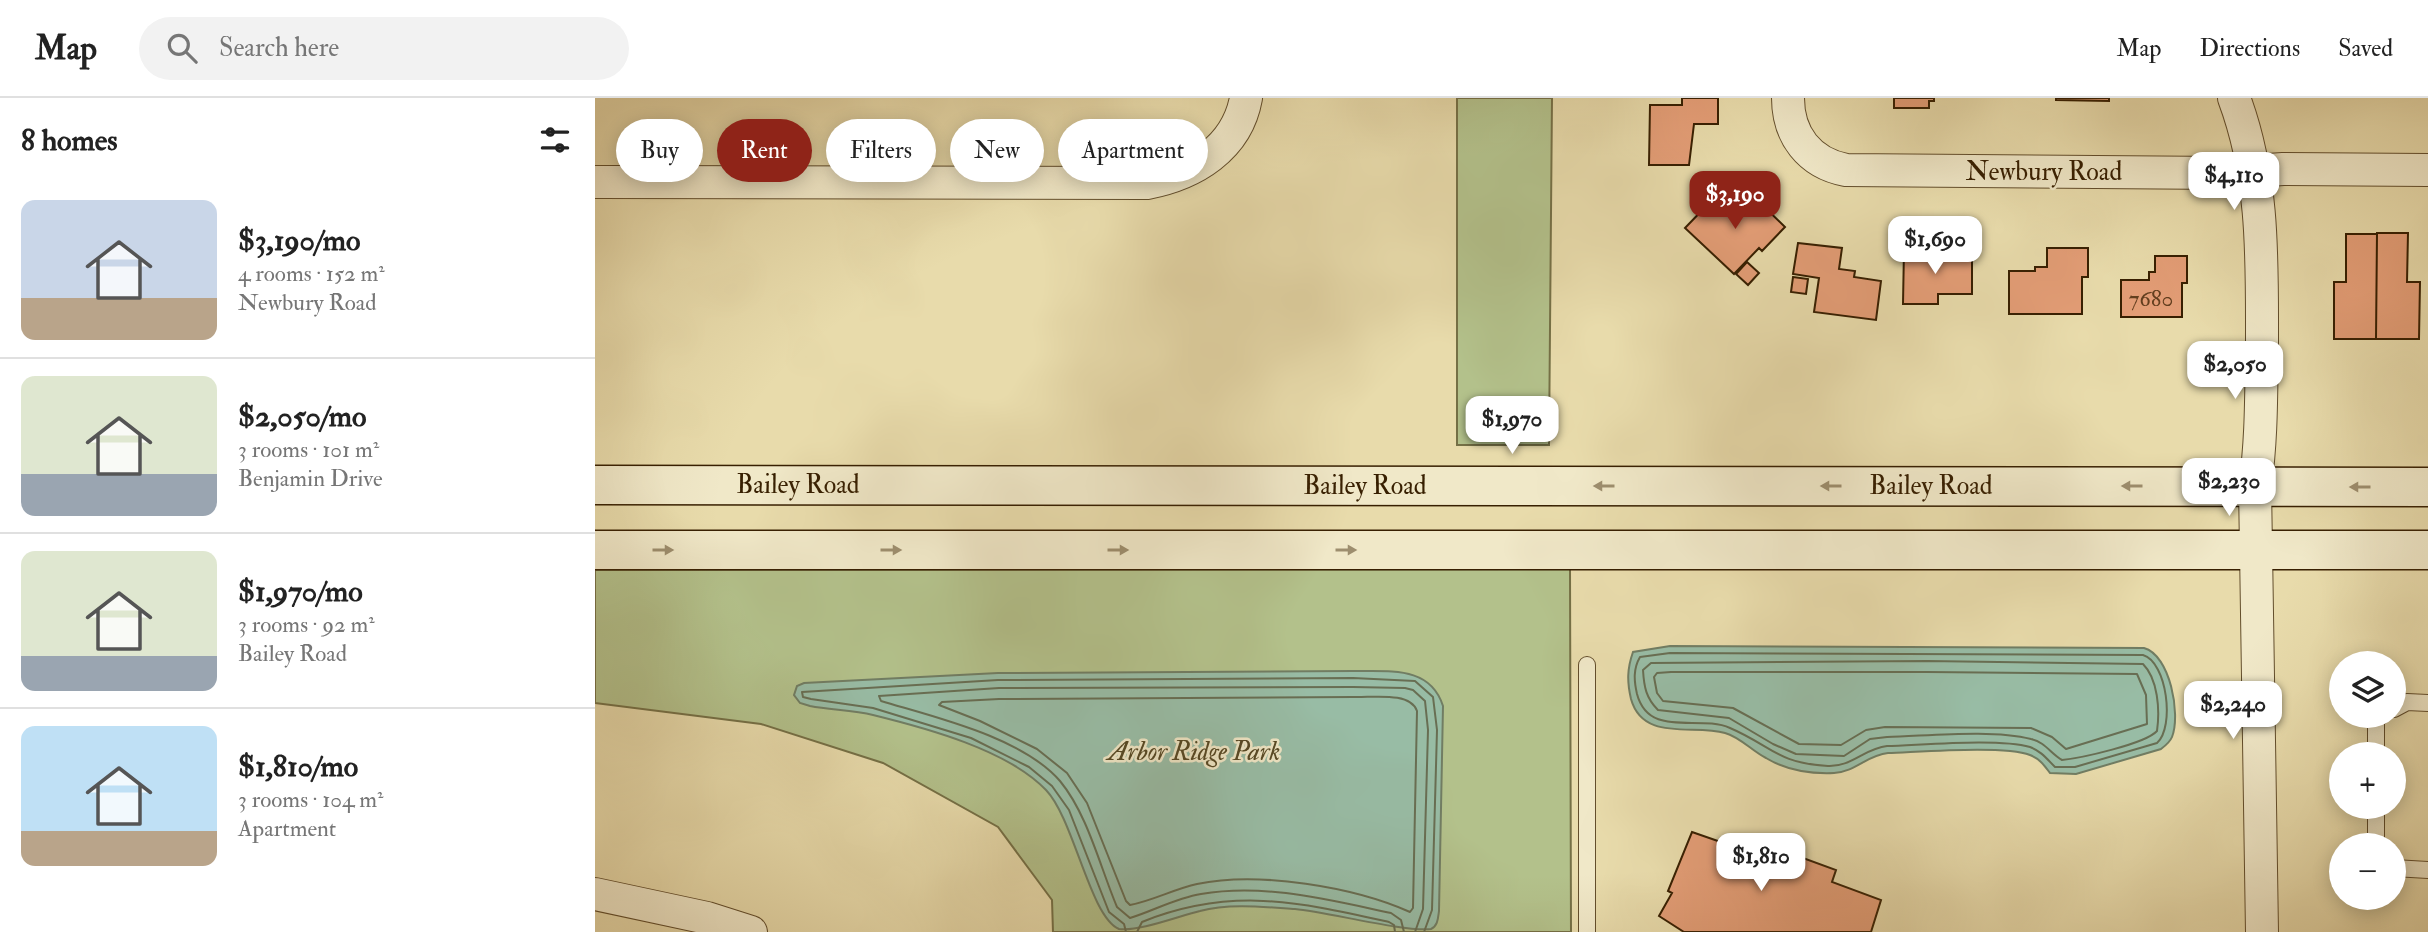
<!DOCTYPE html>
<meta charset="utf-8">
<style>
:root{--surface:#fff;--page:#f2f2f2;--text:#222;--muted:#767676;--line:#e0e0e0;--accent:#8f2418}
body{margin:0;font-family:"IM FELL Double Pica",serif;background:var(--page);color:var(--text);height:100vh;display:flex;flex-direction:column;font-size:26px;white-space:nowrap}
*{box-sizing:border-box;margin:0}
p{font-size:23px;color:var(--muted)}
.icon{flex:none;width:38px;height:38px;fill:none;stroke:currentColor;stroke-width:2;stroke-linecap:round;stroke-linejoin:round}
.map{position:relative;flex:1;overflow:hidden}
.sheet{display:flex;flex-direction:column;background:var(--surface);width:595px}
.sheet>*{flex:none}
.guide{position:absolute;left:21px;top:21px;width:665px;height:63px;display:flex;gap:14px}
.controls{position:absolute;left:1734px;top:553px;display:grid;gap:14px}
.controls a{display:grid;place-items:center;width:77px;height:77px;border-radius:50%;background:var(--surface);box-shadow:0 4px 18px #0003;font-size:35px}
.price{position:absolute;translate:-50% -60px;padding:0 16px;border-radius:14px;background:#fff;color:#222;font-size:23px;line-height:46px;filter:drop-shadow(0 2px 4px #0008)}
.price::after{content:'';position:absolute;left:50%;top:42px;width:21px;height:16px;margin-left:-10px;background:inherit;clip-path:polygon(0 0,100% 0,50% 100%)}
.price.selected{background:var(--accent);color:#fff}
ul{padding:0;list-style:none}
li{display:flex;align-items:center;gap:21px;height:175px;padding:0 21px}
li+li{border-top:2px solid var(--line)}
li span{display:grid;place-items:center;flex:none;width:196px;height:140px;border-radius:14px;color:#555}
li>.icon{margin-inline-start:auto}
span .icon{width:84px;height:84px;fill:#fffc;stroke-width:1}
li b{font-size:30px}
h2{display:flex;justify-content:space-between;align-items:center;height:84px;padding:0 21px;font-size:30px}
.tag{padding:0 24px;border-radius:32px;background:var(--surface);box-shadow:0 4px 18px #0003;font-size:24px;line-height:63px}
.tag.selected{background:var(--accent);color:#fff}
header{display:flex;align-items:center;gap:42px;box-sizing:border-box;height:98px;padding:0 35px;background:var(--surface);border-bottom:2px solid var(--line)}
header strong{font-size:33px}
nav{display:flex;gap:38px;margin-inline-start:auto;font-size:24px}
.search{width:490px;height:63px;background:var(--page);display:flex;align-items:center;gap:18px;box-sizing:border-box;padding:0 24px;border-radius:38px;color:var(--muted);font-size:26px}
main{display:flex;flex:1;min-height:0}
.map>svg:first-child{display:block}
.green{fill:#b3c18b;stroke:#757046;stroke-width:2}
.water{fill:#98bca5;stroke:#717d63;stroke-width:2}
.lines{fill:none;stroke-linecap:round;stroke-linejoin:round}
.shore{stroke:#686e53;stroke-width:2}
.building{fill:#e39d76;stroke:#371f01;stroke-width:2}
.lane-casing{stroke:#634e2c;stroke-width:18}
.street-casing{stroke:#634e2c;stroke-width:34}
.secondary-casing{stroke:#371f01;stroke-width:41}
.lane{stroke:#f0e8c8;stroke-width:16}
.street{stroke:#f0e8c8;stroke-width:32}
.secondary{stroke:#f0e8c8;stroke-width:38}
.oneway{fill:#9d8e6e}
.labels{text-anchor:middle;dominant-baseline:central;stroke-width:5;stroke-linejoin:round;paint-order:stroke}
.number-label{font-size:23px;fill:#623e1e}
.street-label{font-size:26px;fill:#371f01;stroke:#f0e8c8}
.park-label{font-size:26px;font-style:italic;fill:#564824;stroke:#f0e8c8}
</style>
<header>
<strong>Map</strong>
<div class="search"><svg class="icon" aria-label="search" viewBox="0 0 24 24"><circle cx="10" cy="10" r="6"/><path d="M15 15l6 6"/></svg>Search here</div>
<nav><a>Map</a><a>Directions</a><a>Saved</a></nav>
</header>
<main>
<section class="sheet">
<h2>8 homes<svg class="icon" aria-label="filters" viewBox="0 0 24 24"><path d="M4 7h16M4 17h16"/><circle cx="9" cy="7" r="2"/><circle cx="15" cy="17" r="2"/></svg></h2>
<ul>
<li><span style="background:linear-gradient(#c9d6e8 70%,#b9a48a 0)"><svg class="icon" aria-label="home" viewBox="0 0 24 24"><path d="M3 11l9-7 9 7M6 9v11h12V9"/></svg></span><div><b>$3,190/mo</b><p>4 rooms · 152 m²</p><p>Newbury Road</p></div></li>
<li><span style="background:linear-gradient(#dfe7d0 70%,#9aa5b1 0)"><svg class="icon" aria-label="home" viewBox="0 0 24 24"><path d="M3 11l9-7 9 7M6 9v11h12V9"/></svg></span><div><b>$2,050/mo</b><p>3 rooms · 101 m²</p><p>Benjamin Drive</p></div></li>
<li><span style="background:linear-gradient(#dfe7d0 75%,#9aa5b1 0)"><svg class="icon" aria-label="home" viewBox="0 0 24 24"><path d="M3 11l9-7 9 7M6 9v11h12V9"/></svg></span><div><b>$1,970/mo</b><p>3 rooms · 92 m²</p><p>Bailey Road</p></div></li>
<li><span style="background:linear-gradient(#bfe0f5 75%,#b9a48a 0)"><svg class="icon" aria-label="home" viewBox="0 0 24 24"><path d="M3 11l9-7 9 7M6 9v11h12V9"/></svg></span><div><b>$1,810/mo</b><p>3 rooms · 104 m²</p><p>Apartment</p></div></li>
</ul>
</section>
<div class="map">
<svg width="1833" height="834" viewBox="0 0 1833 834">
<rect width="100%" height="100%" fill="#e8dbab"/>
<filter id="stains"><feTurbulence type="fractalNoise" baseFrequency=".00286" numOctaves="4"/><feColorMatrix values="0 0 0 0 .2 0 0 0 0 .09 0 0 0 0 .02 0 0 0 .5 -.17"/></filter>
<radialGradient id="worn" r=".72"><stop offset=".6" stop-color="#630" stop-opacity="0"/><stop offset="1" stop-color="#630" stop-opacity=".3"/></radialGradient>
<!-- green -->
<path class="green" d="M862 0H957L954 347H862Z
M975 471 976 834H458L457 802 403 729 288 665 166 626 0 605V472Z"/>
<!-- water -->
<path class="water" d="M1075 548 1549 550C1575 557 1586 616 1577 639 1575 644 1570 648 1566 651L1481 676 1455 675C1449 667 1445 661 1435 657 1410 647 1324 654 1293 655 1272 657 1260 674 1239 675 1216 676 1191 672 1171 660 1157 653 1145 639 1130 635 1098 626 1048 644 1036 601 1032 584 1032 571 1038 554Z
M758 573C794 574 835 567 848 608L844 813C843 820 843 828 836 831 808 834 733 814 700 811 670 809 634 805 605 813 584 818 543 834 524 831 495 819 479 721 451 692 413 652 331 630 278 617 257 612 235 612 215 608L205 605 199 597 202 588 209 585 403 575Z"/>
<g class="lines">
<!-- shore -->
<path class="shore" d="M1075 555 1548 557C1572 564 1580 629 1562 645L1480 669H1460C1452 661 1446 653 1435 649 1404 640 1328 647 1292 648 1270 650 1257 669 1233 668 1181 665 1177 648 1135 630 1104 616 1054 641 1042 596 1039 583 1038 571 1045 559Z
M1332 563 1548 566C1563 581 1565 612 1562 633 1550 646 1486 660 1467 662 1456 656 1450 644 1436 641 1397 631 1333 638 1292 639L1275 641 1249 658 1201 656 1178 646 1134 620 1063 612C1051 600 1049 589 1048 572L1056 565Z
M1332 574 1542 576 1551 597 1552 626 1471 651 1457 639 1436 630 1290 629 1271 632 1246 647 1204 646 1138 610 1068 603 1062 595 1059 579 1062 575 1076 574Z
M758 599C776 600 815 593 822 613L818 810 815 814C759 789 664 773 602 786 579 791 557 803 535 807L531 803 492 705 472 675 442 651 385 623 344 607 347 604 404 601Z
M531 834 529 826 514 814 474 712 457 688 434 669 376 640 278 610 216 601 208 599 207 594 403 582 758 580 820 583 838 599 842 632 837 812 829 834
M542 834 547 824C636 788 704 804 794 824L799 827 800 834
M809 834 806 822 796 815C734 802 670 785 606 796 581 800 558 813 535 820L522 809C505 769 493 717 465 683 427 639 339 619 286 603L284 598 404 590 758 589 810 590 818 592 830 603 833 632 828 811 820 834"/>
</g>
<!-- building -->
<path class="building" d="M1087 0H1123V26H1099L1094 67H1054L1055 7H1087Z
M1299 0H1339V3H1334V10H1299Z
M1461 0H1514V3L1461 2Z
M1158 98 1190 129 1167 153 1164 150 1139 176 1090 130 1117 102 1129 113 1139 103 1147 110Z
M1782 135H1813L1812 184H1825L1824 241H1781Z
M1751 136H1782L1781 241H1739V184H1751Z
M1203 145 1247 150 1244 171 1260 173 1259 179 1286 183 1281 222 1219 214 1224 180 1198 176Z
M1452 150H1493V179H1487V216H1414V173H1440V169H1452Z
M1309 151H1343V157H1377V196H1343V206H1308Z
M1560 158H1592V185H1587V219H1526V182H1554V174H1560Z
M1152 164 1164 175 1153 187 1141 176Z
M1198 179 1213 181 1211 196 1196 194Z
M1097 734 1163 757 1167 745 1241 772 1237 784 1286 802 1276 834H1089L1064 818 1077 795 1073 793Z"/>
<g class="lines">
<defs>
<path id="lane" d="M992 567V834
M1799 611 1812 604 1833 605
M1781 656V620L1786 618
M1781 709V747
M1799 770 1833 772"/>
<path id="street" d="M1193 0C1193 37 1214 65 1251 72L1628 75 1688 71 1833 72
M1639 0C1669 80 1667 160 1667 244 1666 292 1667 340 1660 388L1667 834
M0 84 552 85C599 76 642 50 651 0
M0 796 112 820 156 834"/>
<path id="secondary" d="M0 387 1833 389
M0 452H1833"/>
</defs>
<!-- lane casing -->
<use href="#lane" class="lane-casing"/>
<!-- street casing -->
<use href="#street" class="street-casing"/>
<!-- secondary casing -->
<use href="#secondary" class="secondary-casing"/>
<!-- lane -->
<use href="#lane" class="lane"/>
<!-- street -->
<use href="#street" class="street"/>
<!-- secondary -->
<use href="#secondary" class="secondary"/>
</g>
<!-- one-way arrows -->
<defs><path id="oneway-solid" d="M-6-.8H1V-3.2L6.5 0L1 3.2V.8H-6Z" transform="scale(1.75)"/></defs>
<g class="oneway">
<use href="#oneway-solid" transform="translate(1009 388) rotate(-180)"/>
<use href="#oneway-solid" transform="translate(1236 388) rotate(-180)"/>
<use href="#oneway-solid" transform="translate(1537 388) rotate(-180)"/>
<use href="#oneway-solid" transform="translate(1765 389) rotate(-180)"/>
<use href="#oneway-solid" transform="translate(68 452)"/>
<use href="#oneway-solid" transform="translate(296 452)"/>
<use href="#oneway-solid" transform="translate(523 452)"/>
<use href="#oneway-solid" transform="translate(751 452)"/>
</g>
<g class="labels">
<!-- number labels -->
<g class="number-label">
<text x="1556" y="200">7680</text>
</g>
<!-- street labels -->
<g class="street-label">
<text x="1449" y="74">Newbury Road</text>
<text x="203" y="387">Bailey Road</text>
<text x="770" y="388">Bailey Road</text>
<text x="1336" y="388">Bailey Road</text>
</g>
<!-- park labels -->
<g class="park-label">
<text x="599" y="654">Arbor Ridge Park</text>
</g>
</g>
<rect width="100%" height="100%" filter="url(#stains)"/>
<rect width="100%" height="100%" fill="url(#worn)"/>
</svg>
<div class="controls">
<a><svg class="icon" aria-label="layers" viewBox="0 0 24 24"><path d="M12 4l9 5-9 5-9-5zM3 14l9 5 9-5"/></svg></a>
<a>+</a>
<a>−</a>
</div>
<b class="price" style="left:1639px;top:114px">$4,110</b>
<b class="price selected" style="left:1140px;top:133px">$3,190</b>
<b class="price" style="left:1340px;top:178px">$1,690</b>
<b class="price" style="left:1640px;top:303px">$2,050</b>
<b class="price" style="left:917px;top:358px">$1,970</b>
<b class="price" style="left:1634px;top:420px">$2,230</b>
<b class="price" style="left:1638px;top:643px">$2,240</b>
<b class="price" style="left:1166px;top:795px">$1,810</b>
<div class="guide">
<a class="tag">Buy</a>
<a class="tag selected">Rent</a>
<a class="tag">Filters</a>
<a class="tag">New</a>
<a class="tag">Apartment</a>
</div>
</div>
</main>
